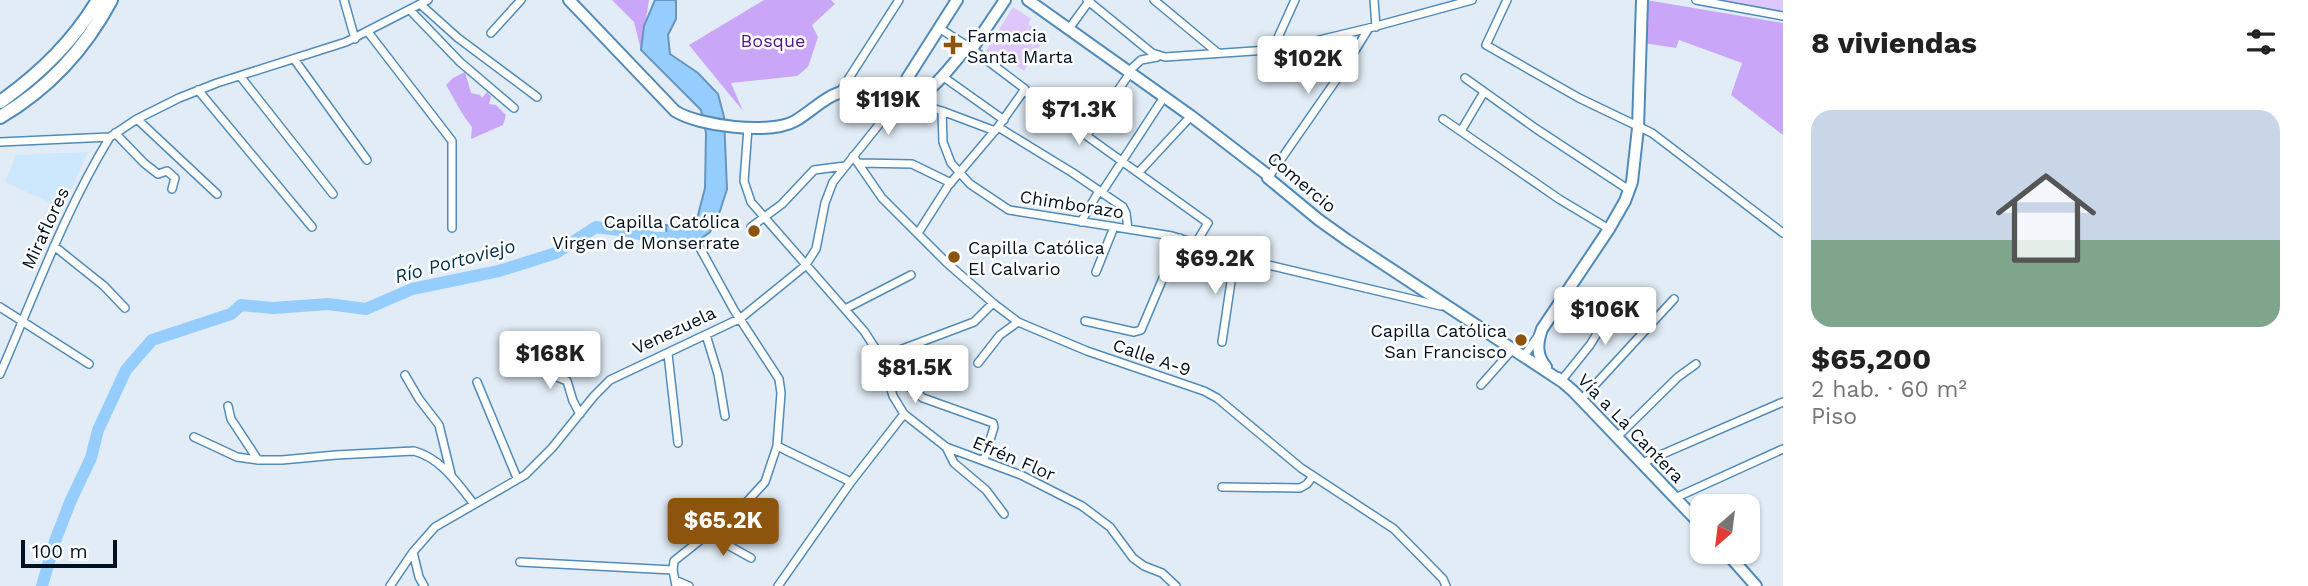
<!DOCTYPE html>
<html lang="es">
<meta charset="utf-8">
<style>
:root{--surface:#fff;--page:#f6f6f6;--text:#222;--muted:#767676;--accent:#8d540d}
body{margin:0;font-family:"Work Sans",sans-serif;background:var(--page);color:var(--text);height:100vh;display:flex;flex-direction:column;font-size:26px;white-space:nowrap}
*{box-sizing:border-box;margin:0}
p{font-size:23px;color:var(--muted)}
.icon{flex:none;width:38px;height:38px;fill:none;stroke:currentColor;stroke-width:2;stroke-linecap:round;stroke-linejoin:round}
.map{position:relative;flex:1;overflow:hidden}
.panel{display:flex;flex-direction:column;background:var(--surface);width:525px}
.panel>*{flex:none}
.needle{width:46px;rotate:208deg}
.buttons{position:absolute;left:1690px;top:494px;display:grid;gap:14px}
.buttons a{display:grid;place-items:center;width:70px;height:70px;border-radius:14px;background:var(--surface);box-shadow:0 2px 5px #0004;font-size:35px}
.scale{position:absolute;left:21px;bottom:18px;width:96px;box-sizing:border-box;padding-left:7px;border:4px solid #012;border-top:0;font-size:19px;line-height:24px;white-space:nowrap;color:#012;-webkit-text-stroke:5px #fff;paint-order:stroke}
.price{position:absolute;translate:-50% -60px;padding:0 16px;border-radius:7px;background:#fff;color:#222;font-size:23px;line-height:46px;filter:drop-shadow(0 2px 4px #0008)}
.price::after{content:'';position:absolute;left:50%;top:42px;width:21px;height:16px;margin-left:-10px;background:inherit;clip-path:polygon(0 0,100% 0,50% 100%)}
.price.current{background:var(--accent);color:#fff}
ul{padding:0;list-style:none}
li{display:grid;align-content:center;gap:14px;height:371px;padding:0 28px}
li span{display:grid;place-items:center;height:217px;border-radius:21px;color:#555}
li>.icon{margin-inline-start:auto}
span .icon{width:126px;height:126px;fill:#fffc;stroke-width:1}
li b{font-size:30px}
h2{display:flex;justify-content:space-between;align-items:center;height:84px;padding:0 28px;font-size:30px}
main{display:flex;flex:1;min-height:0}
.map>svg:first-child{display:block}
.built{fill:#cde7fd}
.green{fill:#dec6fe}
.forest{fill:#caa6f8}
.water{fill:#95cefe;stroke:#6895bc;stroke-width:2}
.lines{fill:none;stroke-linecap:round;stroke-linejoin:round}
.river{stroke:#95cefe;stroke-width:12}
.street-casing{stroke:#518bb9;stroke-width:10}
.secondary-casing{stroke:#518bb9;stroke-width:14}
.primary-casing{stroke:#518bb9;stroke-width:16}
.street{stroke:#fff;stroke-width:7}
.secondary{stroke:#fff;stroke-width:10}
.primary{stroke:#fff;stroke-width:12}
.poi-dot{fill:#8d540d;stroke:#fff;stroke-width:2.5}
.labels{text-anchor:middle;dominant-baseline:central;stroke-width:5;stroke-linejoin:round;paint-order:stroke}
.poi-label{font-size:18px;fill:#012;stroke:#fff;text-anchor:start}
.park-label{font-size:18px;fill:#57128b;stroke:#fff}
.street-label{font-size:18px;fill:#012;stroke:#fff}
.water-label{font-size:19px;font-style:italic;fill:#012f4d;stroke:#fff}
</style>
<main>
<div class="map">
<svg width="1783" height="586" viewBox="0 0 1783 586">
<rect width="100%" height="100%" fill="#e1ecf6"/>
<!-- built -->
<path class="built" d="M88 152 62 208 5 182 16 155Z"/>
<!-- green -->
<path class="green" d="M1714 0H1783V13Z
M1013 7 1031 19 1028 24 1046 36 1024 71 1007 58 1004 62 986 51Z"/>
<!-- forest -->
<path class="forest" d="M612 0H649L641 50 634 22Z
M764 0H831L835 4 812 25 818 37 808 67 797 76 731 83 743 111 689 45Z
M1646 0 1783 23V135L1731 95 1742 63 1679 40 1676 48 1644 43Z
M465 72 471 93 480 95 482 98 487 92 491 97 489 104 496 105 506 115 503 125 471 139 472 127C461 114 455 100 446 85L453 78Z"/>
<!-- water -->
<path class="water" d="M655 0H676V19L668 35 670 54 698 73 718 94 724 117 727 189 720 211 710 232 699 240 667 243 666 225 687 228 697 219 705 188 706 133 701 110 641 50 644 26Z"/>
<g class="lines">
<!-- river -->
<path class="river" d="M42 586 55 541 71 500 91 458 98 430 126 370 152 340 231 314 241 305 273 308 328 304 366 309 412 289 499 271 556 253 596 227 627 231 655 238H683"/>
<defs>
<path id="street" d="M344 0 355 39
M1087 0 1152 53 1165 57 1282 49 1369 28 1472 0
M1154 0 1218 53
M1374 0 1376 27
M1507 0 1486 45 1579 98 1652 133 1783 233
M1696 0 1783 16
M420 4 458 38 537 97
M410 10 460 62 514 108
M939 28 972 49 1025 89 1024 91 1208 223 1196 243
M1068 30 1090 0
M368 32 452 141V228
M491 33 521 0
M1275 50V44L1295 0
M294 59 367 160
M1128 72 1141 60 1157 57
M240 76 333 194
M942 76 1004 120
M1465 78 1535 128 1629 190
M198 90 312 227
M840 92 899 0
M907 101 942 111 995 131
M942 111 943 142 951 163 970 184 1009 210 1172 236 1264 264 1441 306
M137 119 217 194
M1443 119 1559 199 1609 229
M998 127 1073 173 1123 207 1126 213 1128 229
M748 128 744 181 751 202 864 331 881 357 893 396 904 414 946 447 1021 475 1082 506 1110 527 1133 558 1144 566 1162 573 1176 586
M1461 131 1484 92
M115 133 144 163 158 174 167 171 175 178 172 189
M1087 135 1130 73
M0 142 110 137 137 119 179 98 217 83 346 42 428 0
M853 156 882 198 947 263 993 303 1018 322 1087 351 1204 391 1217 398 1301 468 1394 529 1443 579 1446 586
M859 163 912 164 951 183
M1139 172 1191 116
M1268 178 1341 73 1369 28
M1102 192 1164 97
M1081 222 1099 191
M751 227 782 204 814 170 845 166
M918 233 948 186 998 127 1025 89
M54 246 104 286 125 308
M1096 272 1114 227
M0 307 89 364
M845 309 911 275
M1085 321 1134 332 1141 330 1180 238
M706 335 718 374 725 416
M1222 342 1235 255
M668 354 678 443
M551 355 557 377 567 381 573 401 580 414
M1524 356 1538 336
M978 363 1000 335 1018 322
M0 374C35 294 64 212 110 137
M405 375 419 399 439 425 451 474
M1561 381 1590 345 1622 293
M477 382 517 478
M1481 385 1513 349
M1581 400 1674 299
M228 406 231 419 258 460
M194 437 237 457 258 460H282L336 455 414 451C441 458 458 484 474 504
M1617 437 1678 377 1696 364
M777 446 851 482
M946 447 954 463 986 490 1004 514
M984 460 994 427 993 423 923 398 908 386 881 357 974 322 993 303
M1642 463 1783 402
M1222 487 1300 488 1307 484 1313 476
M1675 498 1783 449
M708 534 751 558
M413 552 419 577 424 586
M520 562 673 570
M675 580 689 586
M390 586 413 552 435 527 525 475 552 448 594 396 610 380 741 318 805 266 816 249 825 203 833 182 881 122 895 99
M676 586 673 570 674 561 743 506 765 482 777 446 781 393 779 379 734 310 700 248
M778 586 851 482 904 414"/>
<path id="secondary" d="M569 0 675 111C698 126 770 135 795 121 811 112 827 94 846 91 868 88 896 106 914 99 933 92 955 61 968 46L972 49 1005 0
M1028 0 1191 116 1269 176 1268 178 1319 220 1347 240 1561 381
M897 99 908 77 957 0
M1546 367C1536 355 1537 343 1542 329L1609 229 1625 201 1632 182 1638 128 1642 0
M1558 378 1573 391 1703 527
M1725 551 1756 586"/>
<path id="primary" d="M0 102C40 74 73 42 98 0
M0 117C48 89 85 49 111 0"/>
</defs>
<!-- street casing -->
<use href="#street" class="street-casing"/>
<!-- secondary casing -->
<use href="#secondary" class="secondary-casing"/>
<!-- primary casing -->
<use href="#primary" class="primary-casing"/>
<!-- street -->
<use href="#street" class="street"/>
<!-- secondary -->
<use href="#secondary" class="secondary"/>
<!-- primary -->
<use href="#primary" class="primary"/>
</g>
<!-- markers -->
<g class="poi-dot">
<path d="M949.5 34.5h7v7h7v7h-7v7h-7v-7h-7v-7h7z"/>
<circle cx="754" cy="231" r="7"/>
<circle cx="954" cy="257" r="7"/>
<circle cx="1521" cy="340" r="7"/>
</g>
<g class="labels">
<!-- poi labels -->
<g class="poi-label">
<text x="967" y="35">Farmacia<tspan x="967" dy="21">Santa Marta</tspan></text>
<text x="740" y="221" text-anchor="end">Capilla Católica<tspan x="740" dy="21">Virgen de Monserrate</tspan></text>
<text x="968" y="247">Capilla Católica<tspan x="968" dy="21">El Calvario</tspan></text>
<text x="1507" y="330" text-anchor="end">Capilla Católica<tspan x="1507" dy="21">San Francisco</tspan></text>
</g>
<!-- park labels -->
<g class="park-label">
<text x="773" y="40">Bosque</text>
</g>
<!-- street labels -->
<g class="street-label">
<text transform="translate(1302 182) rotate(40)">Comercio</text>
<text transform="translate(1072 204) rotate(9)">Chimborazo</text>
<text transform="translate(45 228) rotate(-65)">Miraflores</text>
<text transform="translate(674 330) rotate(-25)">Venezuela</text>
<text transform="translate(1152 357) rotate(19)">Calle A-9</text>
<text transform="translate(1631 428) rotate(46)">Vía a La Cantera</text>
<text transform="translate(1014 458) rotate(23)">Efrén Flor</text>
</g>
<!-- water labels -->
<g class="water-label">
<text transform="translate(455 261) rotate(-15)">Río Portoviejo</text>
</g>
</g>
</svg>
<div class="buttons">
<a><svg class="needle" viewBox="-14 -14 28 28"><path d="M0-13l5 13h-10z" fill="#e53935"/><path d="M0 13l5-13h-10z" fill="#767676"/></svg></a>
</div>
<div class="scale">100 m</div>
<b class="price" style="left:1308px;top:96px">$102K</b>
<b class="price" style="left:888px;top:137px">$119K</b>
<b class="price" style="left:1079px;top:147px">$71.3K</b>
<b class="price" style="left:1215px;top:296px">$69.2K</b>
<b class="price" style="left:1605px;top:347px">$106K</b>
<b class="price" style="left:550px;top:391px">$168K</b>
<b class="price" style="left:915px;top:405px">$81.5K</b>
<b class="price current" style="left:723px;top:558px">$65.2K</b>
</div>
<section class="panel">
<h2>8 viviendas<svg class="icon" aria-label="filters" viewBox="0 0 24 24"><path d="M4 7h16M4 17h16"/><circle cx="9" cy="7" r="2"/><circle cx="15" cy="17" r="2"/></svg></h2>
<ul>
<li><span style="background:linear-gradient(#c9d6e8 60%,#7fa58c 0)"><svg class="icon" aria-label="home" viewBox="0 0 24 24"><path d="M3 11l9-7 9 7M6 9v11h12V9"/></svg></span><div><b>$65,200</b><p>2 hab. · 60 m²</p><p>Piso</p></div></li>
</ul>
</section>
</main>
